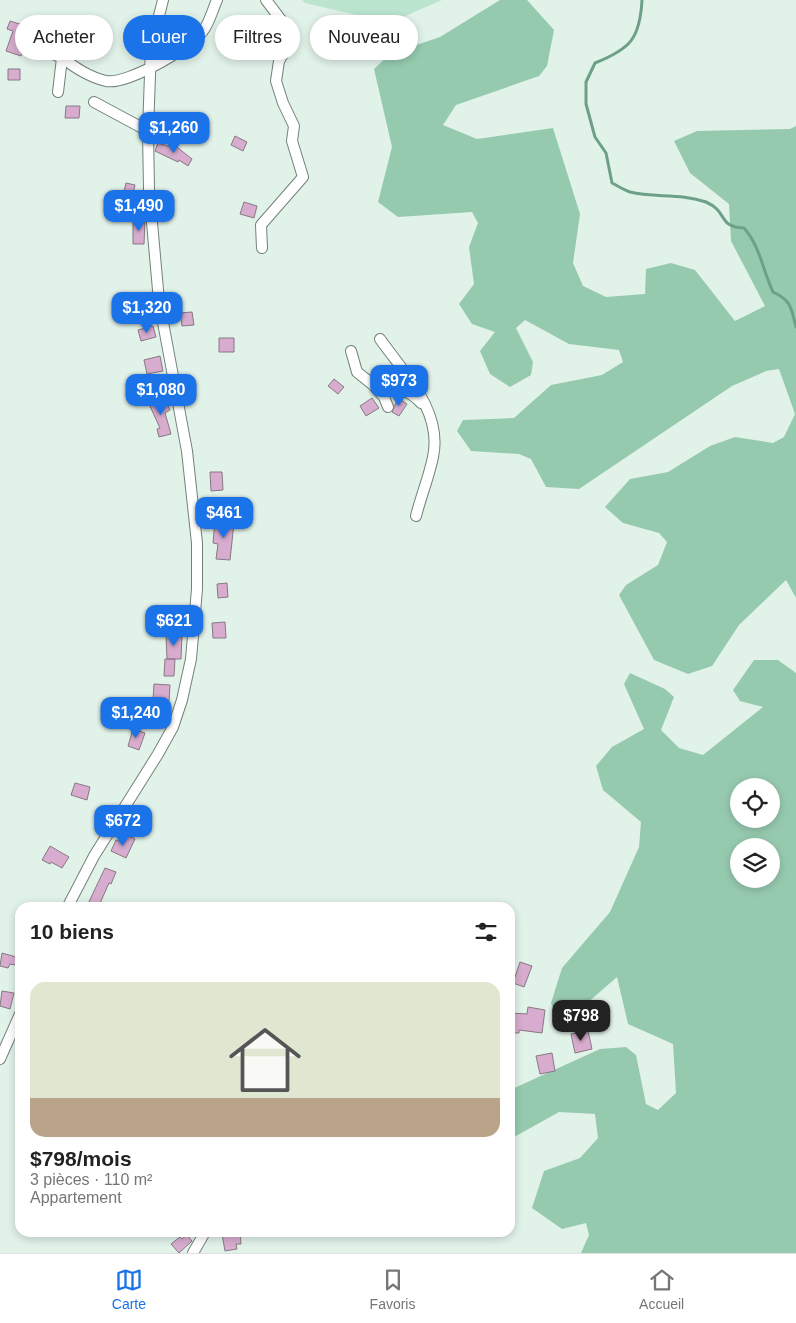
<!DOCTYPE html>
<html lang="fr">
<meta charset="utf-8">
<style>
:root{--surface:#fff;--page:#f2f2f2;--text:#222;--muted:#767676;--line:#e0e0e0;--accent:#1a73e8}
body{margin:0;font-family:Helvetica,sans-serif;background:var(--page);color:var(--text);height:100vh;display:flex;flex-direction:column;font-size:19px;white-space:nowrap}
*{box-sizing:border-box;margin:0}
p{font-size:16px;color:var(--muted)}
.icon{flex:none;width:28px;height:28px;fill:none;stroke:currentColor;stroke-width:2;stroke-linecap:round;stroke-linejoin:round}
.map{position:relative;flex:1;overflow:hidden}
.details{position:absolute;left:15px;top:902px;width:500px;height:335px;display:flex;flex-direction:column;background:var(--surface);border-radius:15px;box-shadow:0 2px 8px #0003}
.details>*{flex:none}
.guide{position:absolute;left:15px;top:15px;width:500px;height:45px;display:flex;gap:10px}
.tools{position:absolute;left:730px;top:778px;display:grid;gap:10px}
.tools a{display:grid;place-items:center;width:50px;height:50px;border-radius:50%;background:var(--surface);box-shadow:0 2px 8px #0003;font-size:25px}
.price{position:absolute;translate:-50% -42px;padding:0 11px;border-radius:10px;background:var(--accent);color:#fff;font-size:16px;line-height:32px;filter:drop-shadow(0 1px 2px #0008)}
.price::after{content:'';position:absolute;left:50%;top:30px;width:15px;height:11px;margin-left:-8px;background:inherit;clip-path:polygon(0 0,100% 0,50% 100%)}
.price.active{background:#222;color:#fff}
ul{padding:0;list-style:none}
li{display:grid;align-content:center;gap:10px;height:265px;padding:0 15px}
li+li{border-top:1px solid var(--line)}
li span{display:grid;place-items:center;height:155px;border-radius:15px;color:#555}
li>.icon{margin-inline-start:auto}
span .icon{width:90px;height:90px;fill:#fffc;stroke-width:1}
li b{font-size:21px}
h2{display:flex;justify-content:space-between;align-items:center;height:60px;padding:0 15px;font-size:21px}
.tag{padding:0 18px;border-radius:22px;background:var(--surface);box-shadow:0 2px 8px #0003;font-size:18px;line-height:45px}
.tag.active{background:var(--accent);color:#fff}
.tabs{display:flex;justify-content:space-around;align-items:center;height:70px;border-top:1px solid var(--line);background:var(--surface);font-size:14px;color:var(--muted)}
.tabs a{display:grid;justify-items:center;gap:2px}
.tabs .active{color:var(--accent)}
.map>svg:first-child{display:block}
.green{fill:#bbe5cf}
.forest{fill:#96caaf;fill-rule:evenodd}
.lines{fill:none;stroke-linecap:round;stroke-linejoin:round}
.stream{stroke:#6da187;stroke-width:3}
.building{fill:#d7acce;stroke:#877983}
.street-casing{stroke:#73827a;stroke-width:12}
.street{stroke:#fff;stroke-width:10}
</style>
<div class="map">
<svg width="796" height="1253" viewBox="0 0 796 1253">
<rect width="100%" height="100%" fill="#e1f2e9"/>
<!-- green -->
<path class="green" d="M302 0H442L403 17 361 16 305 3Z"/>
<!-- forest -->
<path class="forest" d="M500 0H527L554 30 547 66 539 76 456 105 443 125 477 139 553 128 580 214 573 263 583 286 606 297 645 294 646 269 671 263 695 270 735 321 765 306 731 241 729 204 690 173 674 141 697 131 790 129 796 126V598L786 580 739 625 712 666 688 674 654 660 619 595 626 585 658 565 667 542 659 533 623 523 605 507 630 479 668 472 710 446 735 437 773 443 784 437 795 414 779 369 766 371 732 386 579 489 546 487 531 459 519 454 471 451 457 431 463 420 514 418 551 385 602 375 623 362 619 350 569 344 525 320 516 328 533 362 531 375 510 387 490 374 480 351 495 332 472 324 459 304 474 284 469 247 478 223 472 212 398 217 378 202 392 147 374 69 390 54 440 37Z
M754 660H778L796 673V1253H581L589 1235 586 1223 562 1229 532 1208 544 1171 580 1158 598 1138 595 1114 559 1112 516 1136 510 1132V1090L600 1049 626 1047 636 1055 646 1104 658 1110 676 1093 673 1044 628 1024 617 977 570 1018H557L551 1003 562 968 610 912 639 847 641 822 603 790 596 766 612 747 644 729 624 684 630 673 665 689 674 697 661 730 679 748 703 755 763 707 740 701 733 690ZM739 786H771V819H739ZM739 846H771V879H739Z"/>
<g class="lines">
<!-- stream -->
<path class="stream" d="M642 0C640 39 630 49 595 63L586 82V104L595 137 606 153 612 183C618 186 624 190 630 192 654 198 681 193 706 202 729 212 717 227 744 228 760 246 763 271 773 292 792 301 791 308 796 327"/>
</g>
<!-- building -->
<path class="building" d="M10 21 29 27 23 41 24 47 21 56 6 51 13 31 7 29Z
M235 38 244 41 240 54 231 51Z
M8 69H20V80H8Z
M66 106H80L79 118H65Z
M235 136 247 142 243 151 231 145Z
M158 143 171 147 173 144 192 159 188 166 179 160 178 162 155 151Z
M126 183 135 185 132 198 123 196Z
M244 202 257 206 254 218 240 214Z
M133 220H145L144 244H133Z
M192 312 194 325 182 326 180 313Z
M153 326 156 337 141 341 138 330Z
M219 338H234V352H219Z
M160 356 163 371 147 374 144 360Z
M334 379 344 387 338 394 328 386Z
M164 397 170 410 165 413 171 434 159 437 157 429 160 428 149 404Z
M372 398 379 408 366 416 360 406Z
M398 398 407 404 399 416 392 412Z
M210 472H222L223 490 211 491Z
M215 521 234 523 230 560 216 559 218 544 213 543Z
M227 583 228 597 218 598 217 584Z
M225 622 226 638H213L212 623Z
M166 635H182L181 659H167Z
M165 659H175L174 676H164Z
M154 684 170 685 169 701 153 700Z
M133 729 145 733 139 750 128 746Z
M75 783 90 787 87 800 71 795Z
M127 835 135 839 126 858 111 851 116 840 123 843Z
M50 846 69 857 62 868 51 862 50 864 42 860Z
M105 868 116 872 111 884 109 883 98 908H86Z
M2 953 20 958V966L10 964 8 968 0 966Z
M520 962 532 966 524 987 513 983Z
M2 991 14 993 10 1009 0 1006Z
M528 1007 545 1010 542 1033 519 1030V1033H510V1013L527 1014Z
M588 1031 592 1049 575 1053 571 1034Z
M552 1053 555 1071 540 1074 536 1056Z
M240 1232 241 1244H236L237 1249 225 1251 222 1234Z
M187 1235 192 1241 179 1253 171 1244 180 1237 182 1239Z"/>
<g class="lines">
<defs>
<path id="street" d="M29 43 62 58 58 92
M62 58C76 68 89 77 106 81 127 85 194 47 205 28 210 20 213 9 217 0
M94 102 148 131
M262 248 261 225 303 177 292 141 294 126 283 103 276 81 279 61 288 46V29L266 0
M380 339C404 373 443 411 433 457 429 477 421 496 416 516
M351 351 357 372 372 384 384 397 388 407
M368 380C387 385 408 388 421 403
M67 908 94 856 158 754 173 727 182 700 191 659 197 589V543L187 451 159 301 149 189 148 131 151 47 163 0
M0 1059 20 1014
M193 1253 205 1232"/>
</defs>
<!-- street casing -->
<use href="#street" class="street-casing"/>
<!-- street -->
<use href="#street" class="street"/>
</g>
</svg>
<div class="tools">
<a><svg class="icon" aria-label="locate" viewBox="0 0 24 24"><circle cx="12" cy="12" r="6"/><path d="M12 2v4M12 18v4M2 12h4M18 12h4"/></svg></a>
<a><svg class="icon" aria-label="layers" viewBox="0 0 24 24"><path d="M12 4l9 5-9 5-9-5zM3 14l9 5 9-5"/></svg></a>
</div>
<b class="price" style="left:174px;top:154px">$1,260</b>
<b class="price" style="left:139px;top:232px">$1,490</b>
<b class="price" style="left:147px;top:334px">$1,320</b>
<b class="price" style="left:399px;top:407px">$973</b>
<b class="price" style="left:161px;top:416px">$1,080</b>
<b class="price" style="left:224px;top:539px">$461</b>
<b class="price" style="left:174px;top:647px">$621</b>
<b class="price" style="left:136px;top:739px">$1,240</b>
<b class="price" style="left:123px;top:847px">$672</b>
<b class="price active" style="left:581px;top:1042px">$798</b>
<div class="guide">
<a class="tag">Acheter</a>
<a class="tag active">Louer</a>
<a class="tag">Filtres</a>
<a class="tag">Nouveau</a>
</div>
<section class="details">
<h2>10 biens<svg class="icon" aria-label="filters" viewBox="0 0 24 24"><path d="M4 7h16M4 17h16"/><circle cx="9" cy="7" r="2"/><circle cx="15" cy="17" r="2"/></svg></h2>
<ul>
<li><span style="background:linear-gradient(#dfe7d0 75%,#b9a48a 0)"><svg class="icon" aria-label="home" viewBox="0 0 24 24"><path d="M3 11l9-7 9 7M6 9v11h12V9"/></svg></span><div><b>$798/mois</b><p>3 pièces · 110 m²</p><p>Appartement</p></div></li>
</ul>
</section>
</div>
<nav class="tabs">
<a class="active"><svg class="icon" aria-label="map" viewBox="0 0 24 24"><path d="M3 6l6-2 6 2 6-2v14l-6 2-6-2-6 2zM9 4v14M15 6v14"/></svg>Carte</a>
<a><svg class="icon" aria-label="saved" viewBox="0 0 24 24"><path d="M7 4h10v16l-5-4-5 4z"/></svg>Favoris</a>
<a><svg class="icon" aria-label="home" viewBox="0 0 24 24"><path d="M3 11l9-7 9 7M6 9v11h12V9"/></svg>Accueil</a>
</nav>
